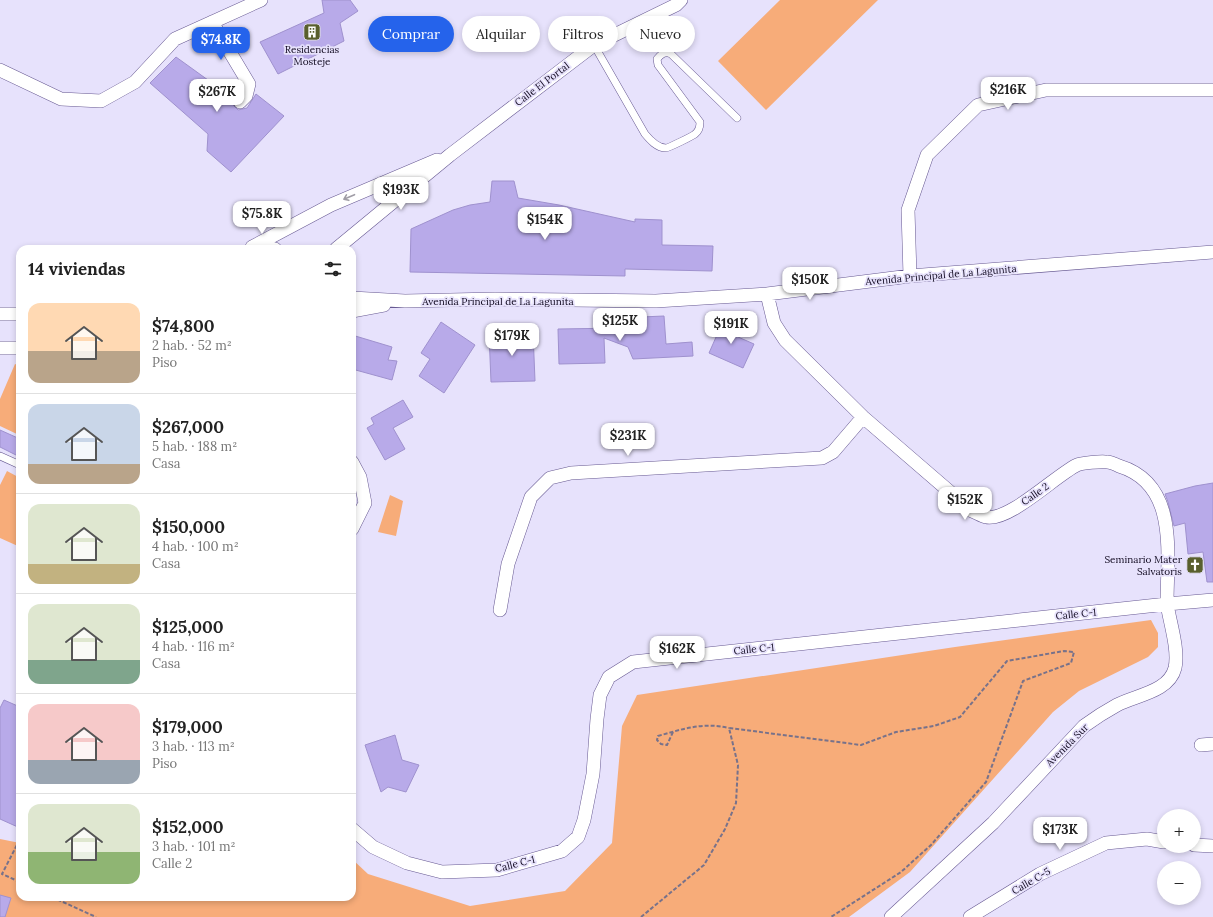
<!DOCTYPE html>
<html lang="es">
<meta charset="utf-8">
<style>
:root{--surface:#fff;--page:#f6f6f6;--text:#222;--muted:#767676;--line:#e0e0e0;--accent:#2563eb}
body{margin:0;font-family:Lora,serif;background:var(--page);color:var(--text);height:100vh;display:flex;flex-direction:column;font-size:15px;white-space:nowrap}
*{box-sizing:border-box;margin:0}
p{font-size:13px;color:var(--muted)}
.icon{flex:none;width:22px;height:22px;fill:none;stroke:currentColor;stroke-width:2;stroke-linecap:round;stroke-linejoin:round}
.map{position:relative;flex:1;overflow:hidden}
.drawer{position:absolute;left:16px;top:245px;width:340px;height:656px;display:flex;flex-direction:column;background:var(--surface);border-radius:12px;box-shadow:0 2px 6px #0003}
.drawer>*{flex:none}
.hud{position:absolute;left:368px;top:16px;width:380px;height:36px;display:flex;gap:8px}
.tools{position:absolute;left:1157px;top:809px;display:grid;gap:8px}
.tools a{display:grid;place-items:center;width:44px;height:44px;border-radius:50%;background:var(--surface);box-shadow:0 2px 6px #0003;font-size:20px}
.price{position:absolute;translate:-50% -34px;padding:0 9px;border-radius:8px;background:#fff;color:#222;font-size:13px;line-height:26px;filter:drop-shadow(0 1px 2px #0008)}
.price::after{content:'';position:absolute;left:50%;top:24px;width:12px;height:9px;margin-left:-6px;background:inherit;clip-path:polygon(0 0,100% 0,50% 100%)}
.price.active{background:var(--accent);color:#fff}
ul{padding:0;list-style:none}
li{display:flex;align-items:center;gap:12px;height:100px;padding:0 12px}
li+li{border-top:1px solid var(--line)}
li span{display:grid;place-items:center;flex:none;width:112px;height:80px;border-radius:12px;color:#555}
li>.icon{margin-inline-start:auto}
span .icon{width:48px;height:48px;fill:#fffc;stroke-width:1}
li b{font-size:17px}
h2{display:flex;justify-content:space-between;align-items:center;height:48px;padding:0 12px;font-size:17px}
.pill{padding:0 14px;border-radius:18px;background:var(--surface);box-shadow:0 2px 6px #0003;font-size:14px;line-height:36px}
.pill.active{background:var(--accent);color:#fff}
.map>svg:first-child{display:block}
.green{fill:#f7ac79}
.building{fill:#b8aae9;stroke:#9f91ce}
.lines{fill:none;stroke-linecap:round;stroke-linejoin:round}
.lane-casing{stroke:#675992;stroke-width:8}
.street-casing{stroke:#675992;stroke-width:14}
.path{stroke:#78728a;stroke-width:2;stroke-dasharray:4 2;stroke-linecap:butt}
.lane{stroke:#fff;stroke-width:7}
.street{stroke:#fff;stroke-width:13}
.oneway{stroke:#a09da6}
.labels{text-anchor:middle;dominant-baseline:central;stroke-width:3.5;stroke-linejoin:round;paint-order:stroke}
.poi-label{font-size:10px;fill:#110a20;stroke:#e7e2fc}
.street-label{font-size:10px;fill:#110a20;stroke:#e7e2fc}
</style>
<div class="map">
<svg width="1213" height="917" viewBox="0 0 1213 917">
<rect width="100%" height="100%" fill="#e7e2fc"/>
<!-- green -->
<path class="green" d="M780 0H878L766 110 718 61Z
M15 364 20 366 19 435 0 426V399Z
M7 471 20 478V547L0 538V485Z
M390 495 403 501 396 536 378 532Z
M1151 620 1158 633V647L1148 657 1079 691 1053 712 910 872 849 917H0V839L20 843V897H352V859L368 874 470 906 565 891 612 843 622 726 637 695 955 647Z"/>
<!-- building -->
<path class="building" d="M322 0H350L358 11 340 23 344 41 278 74 260 42 324 13Z
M176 57 233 98 232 104 238 110 247 108 256 94 284 116 231 172 207 151 208 134 150 83Z
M492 181H514L518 198 559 205 635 222V219L662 220V245L713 246 712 271 625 269V276L410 272 411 229 453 210 470 205 490 202Z
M664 316 666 344 692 342 693 356 633 359 628 347 604 338 605 363 559 364 558 329 620 328 619 318Z
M724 319 742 327 738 337 754 344 743 368 709 353Z
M441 322 475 345 444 393 419 376 430 359 421 353Z
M533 332 535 381 491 382 489 333Z
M352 335 392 347 388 360 397 361 392 380 352 369Z
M403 400 413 417 393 428 405 449 385 460 367 428 374 424 371 418Z
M0 430 20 439V457L0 447Z
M1213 483V582H1207L1203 552 1188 554 1185 523 1174 526 1168 502 1165 494 1195 486Z
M4 700 20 707V828L0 819V708Z
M395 735 402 760 419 765 406 792 388 787 381 792 365 745Z
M0 895 11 898 5 917H0Z"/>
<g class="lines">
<defs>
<path id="lane" d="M594 45 645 134C650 140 657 148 666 148 668 148 693 136 695 134 699 131 700 126 700 122L658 65 657 59C661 54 665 51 671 54L737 118
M0 456 20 465"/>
<path id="street" d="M212 22 249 84 246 96 240 102
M0 70 61 99 101 101 135 82 175 39 261 0
M252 247 331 205 437 160
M253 247 275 249
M336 249 450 155 594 45 676 5 681 0
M910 276 908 210 927 155 978 105 1046 90H1213
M352 298 405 301 495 299 656 301 767 294 910 276 1213 252
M352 311 384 305
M0 314H20
M0 348H20
M352 462 360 477 365 503 352 529
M500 610 508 564 531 497 550 478 571 473 822 458 833 452 863 417
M1201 745 1213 744
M352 829 373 847 407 863 442 872 497 870 562 851 578 837 584 820 593 774 597 719 600 695 609 677 633 662 1167 604C1167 554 1179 484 1119 466 1115 464 1111 462 1107 462 1102 461 1081 463 1077 465 1056 475 1009 522 986 517 982 516 977 513 972 511L863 417 785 340 774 323 767 294
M1194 845 1213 846
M891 917 993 823 1084 726C1095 718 1106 711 1117 705 1136 695 1169 692 1175 668 1179 650 1170 623 1167 604L1213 600
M970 917 1040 874 1106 843 1147 839 1164 842"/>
</defs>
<!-- lane casing -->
<use href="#lane" class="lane-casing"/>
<!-- street casing -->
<use href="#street" class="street-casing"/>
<!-- path -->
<path class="path" d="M673 732 667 745 661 744 657 740 658 736C682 729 704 722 729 728
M20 842 19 841 2 874 20 882
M52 897 96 917
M641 917 704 865 725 829 736 803 738 765 729 728 861 745 896 732 934 726 960 717 1007 661 1064 651 1074 652 1071 663 1023 681 986 782 931 845 901 872 831 917"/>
<!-- lane -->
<use href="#lane" class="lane"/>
<!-- street -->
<use href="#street" class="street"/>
</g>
<!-- one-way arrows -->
<defs><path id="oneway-shaft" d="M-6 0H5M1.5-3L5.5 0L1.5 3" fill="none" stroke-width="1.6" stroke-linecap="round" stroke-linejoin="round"/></defs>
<use class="oneway" href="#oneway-shaft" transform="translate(349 197) rotate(157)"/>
<!-- icons -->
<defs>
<symbol id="building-square" viewBox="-11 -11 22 22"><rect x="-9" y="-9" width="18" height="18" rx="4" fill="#595f2d" stroke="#e7e2fc"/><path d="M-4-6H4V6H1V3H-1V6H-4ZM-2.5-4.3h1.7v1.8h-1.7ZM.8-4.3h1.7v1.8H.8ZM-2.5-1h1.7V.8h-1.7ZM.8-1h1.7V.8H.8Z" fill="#fff"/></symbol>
<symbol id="church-square" viewBox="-11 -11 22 22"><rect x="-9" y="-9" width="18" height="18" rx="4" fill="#595f2d" stroke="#e7e2fc"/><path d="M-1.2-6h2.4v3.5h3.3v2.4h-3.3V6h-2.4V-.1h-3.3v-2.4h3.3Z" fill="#fff"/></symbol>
</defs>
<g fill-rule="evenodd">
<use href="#building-square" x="302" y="22" width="20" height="20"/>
<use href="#church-square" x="1185" y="555" width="20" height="20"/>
</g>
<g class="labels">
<!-- poi labels -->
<g class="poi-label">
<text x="312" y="49">Residencias<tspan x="312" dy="12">Mosteje</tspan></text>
<text x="1182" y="559" text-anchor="end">Seminario Mater<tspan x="1182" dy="12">Salvatoris</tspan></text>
</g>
<!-- street labels -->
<g class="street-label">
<text transform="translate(542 84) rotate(-37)">Calle El Portal</text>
<text transform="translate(941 275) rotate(-5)">Avenida Principal de La Lagunita</text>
<text x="498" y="301">Avenida Principal de La Lagunita</text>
<text transform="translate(1035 494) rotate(-35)">Calle 2</text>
<text transform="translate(1076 614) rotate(-6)">Calle C-1</text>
<text transform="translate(754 649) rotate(-6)">Calle C-1</text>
<text transform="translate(1067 745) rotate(-45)">Avenida Sur</text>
<text transform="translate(515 864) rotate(-14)">Calle C-1</text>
<text transform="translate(1031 881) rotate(-30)">Calle C-5</text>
</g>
</g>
</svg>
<div class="tools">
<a>+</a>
<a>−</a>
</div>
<b class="price active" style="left:221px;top:61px">$74.8K</b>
<b class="price" style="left:1008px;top:111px">$216K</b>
<b class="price" style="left:217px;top:113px">$267K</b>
<b class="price" style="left:401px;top:211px">$193K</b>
<b class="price" style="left:262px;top:235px">$75.8K</b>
<b class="price" style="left:545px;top:241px">$154K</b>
<b class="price" style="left:810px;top:301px">$150K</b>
<b class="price" style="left:620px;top:342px">$125K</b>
<b class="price" style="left:731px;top:345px">$191K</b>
<b class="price" style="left:512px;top:357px">$179K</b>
<b class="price" style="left:628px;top:457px">$231K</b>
<b class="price" style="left:965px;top:521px">$152K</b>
<b class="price" style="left:677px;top:670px">$162K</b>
<b class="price" style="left:1060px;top:851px">$173K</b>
<div class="hud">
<a class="pill active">Comprar</a>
<a class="pill">Alquilar</a>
<a class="pill">Filtros</a>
<a class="pill">Nuevo</a>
</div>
<section class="drawer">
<h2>14 viviendas<svg class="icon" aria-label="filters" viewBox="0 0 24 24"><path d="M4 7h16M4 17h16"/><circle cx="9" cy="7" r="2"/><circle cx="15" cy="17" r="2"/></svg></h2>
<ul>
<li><span style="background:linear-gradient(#ffd9b3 60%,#b9a48a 0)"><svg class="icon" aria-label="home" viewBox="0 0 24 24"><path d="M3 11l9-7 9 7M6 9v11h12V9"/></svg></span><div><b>$74,800</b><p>2 hab. · 52 m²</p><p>Piso</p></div></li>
<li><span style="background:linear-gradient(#c9d6e8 75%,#b9a48a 0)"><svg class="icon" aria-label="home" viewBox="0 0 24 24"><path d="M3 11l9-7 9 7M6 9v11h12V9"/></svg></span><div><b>$267,000</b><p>5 hab. · 188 m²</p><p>Casa</p></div></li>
<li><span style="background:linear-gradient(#dfe7d0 75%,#c2b280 0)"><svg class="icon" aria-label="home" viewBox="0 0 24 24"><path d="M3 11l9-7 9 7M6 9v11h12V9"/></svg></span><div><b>$150,000</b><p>4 hab. · 100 m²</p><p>Casa</p></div></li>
<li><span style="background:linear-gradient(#dfe7d0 70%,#7fa58c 0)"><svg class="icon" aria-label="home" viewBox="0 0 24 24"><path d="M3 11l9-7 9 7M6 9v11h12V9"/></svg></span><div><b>$125,000</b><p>4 hab. · 116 m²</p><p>Casa</p></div></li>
<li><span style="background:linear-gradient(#f6c9c9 70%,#9aa5b1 0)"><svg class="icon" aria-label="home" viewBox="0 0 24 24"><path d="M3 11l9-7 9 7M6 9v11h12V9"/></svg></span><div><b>$179,000</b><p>3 hab. · 113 m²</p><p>Piso</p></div></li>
<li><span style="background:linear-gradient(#dfe7d0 60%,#8fb573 0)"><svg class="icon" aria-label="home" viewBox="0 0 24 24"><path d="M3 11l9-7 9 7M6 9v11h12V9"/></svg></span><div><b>$152,000</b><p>3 hab. · 101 m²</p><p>Calle 2</p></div></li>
</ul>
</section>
</div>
